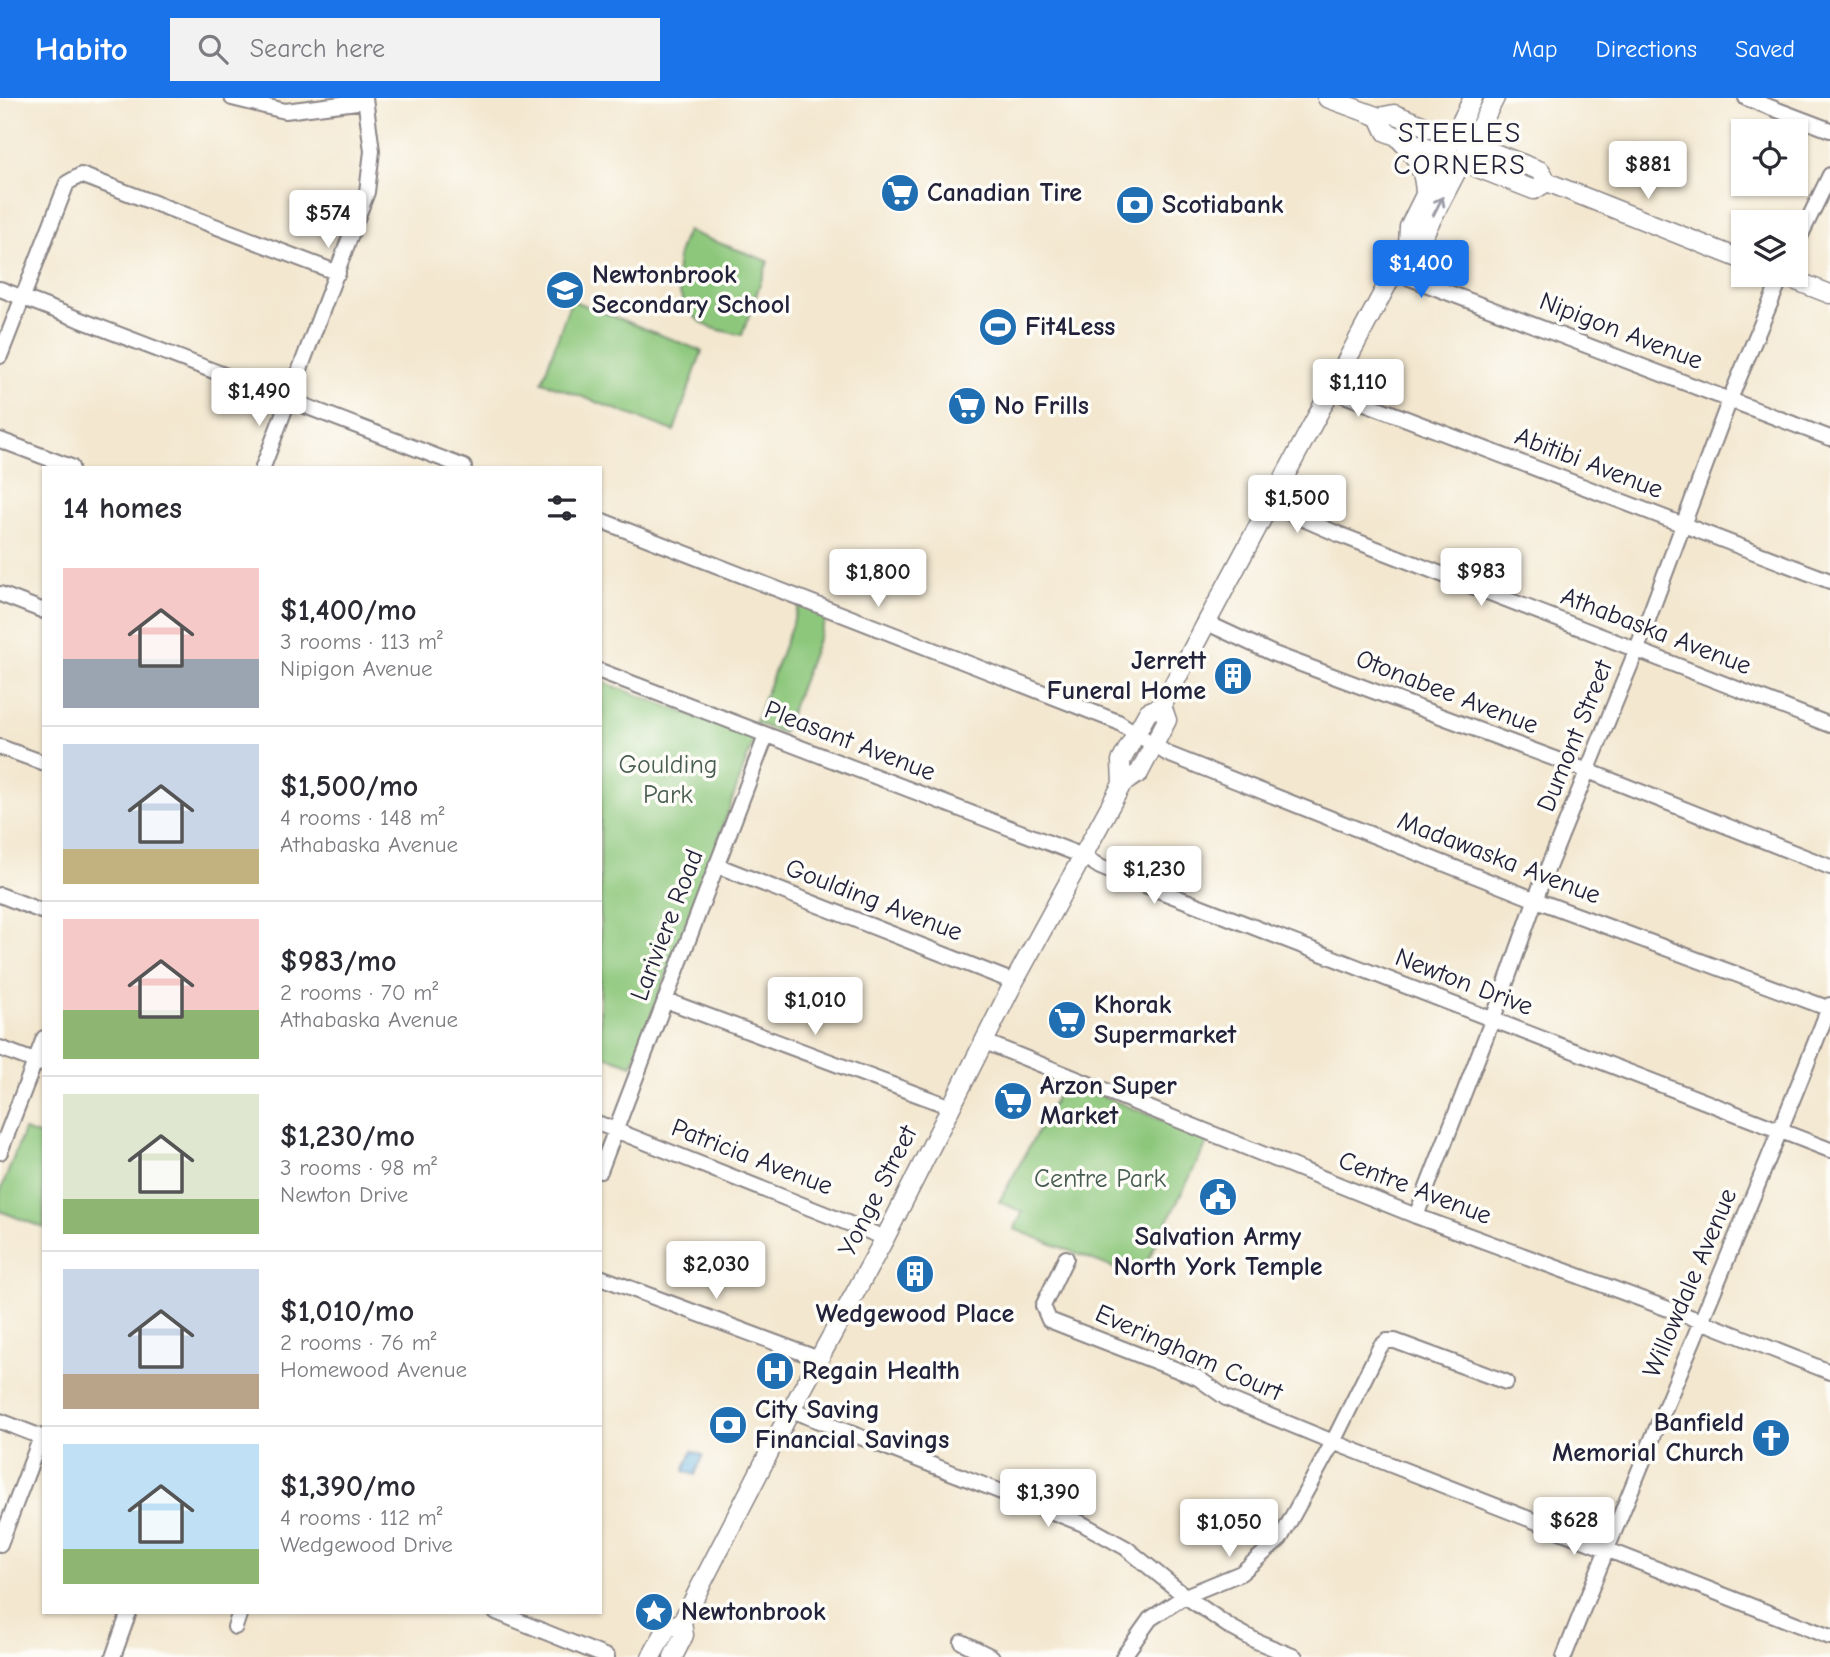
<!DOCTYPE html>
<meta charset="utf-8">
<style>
:root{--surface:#fff;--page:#f2f2f3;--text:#2b2b33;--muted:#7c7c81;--line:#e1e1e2;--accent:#1a73e8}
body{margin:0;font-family:"Comic Neue",sans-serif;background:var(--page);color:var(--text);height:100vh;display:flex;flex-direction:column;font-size:26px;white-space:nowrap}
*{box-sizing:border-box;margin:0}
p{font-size:23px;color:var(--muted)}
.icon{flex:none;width:38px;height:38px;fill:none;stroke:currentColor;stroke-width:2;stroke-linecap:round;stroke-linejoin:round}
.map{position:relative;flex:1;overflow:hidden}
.side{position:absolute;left:42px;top:368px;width:560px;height:1148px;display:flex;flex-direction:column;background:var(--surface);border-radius:0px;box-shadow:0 2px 5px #0004}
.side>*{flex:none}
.fabs{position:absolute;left:1731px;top:21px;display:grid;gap:14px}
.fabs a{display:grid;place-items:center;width:77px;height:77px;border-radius:0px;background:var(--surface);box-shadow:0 2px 5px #0004;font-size:35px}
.price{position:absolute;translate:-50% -60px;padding:0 16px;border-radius:7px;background:#fff;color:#222;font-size:23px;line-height:46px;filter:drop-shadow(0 2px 4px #0008)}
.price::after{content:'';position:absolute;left:50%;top:42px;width:21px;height:16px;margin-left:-10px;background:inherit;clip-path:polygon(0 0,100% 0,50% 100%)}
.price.on{background:var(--accent);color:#fff}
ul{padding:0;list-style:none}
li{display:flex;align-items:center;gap:21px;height:175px;padding:0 21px}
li+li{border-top:2px solid var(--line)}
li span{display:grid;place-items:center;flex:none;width:196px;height:140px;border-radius:0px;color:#555}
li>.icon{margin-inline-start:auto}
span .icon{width:84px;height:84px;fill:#fffc;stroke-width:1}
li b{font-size:30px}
h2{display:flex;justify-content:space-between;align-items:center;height:84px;padding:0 21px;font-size:30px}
header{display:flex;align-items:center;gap:42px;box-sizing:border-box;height:98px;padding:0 35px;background:var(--accent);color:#fff}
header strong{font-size:33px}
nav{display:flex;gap:38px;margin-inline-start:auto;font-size:24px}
.search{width:490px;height:63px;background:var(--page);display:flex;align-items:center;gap:18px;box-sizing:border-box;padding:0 24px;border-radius:0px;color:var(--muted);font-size:26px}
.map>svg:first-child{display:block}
.green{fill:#8dc77c;stroke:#58745c;stroke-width:2}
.water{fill:#69b4e2;stroke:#466b8e;stroke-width:2}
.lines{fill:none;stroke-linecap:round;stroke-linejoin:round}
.minor-casing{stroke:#8a8485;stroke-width:18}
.major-casing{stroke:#8a8485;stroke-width:21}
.minor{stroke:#fff;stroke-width:14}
.major{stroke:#fff;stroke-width:18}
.oneway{stroke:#9c9ca7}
.labels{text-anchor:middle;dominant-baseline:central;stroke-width:7;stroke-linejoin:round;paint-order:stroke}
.poi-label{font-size:26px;font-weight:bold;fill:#22223b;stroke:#fdfcf7;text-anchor:start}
.street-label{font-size:26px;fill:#22223b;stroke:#fdfcf7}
.park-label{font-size:26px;fill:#475c52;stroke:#fdfcf7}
.neighbourhood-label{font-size:28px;letter-spacing:2px;fill:#22223b;stroke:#fdfcf7}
</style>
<header>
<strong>Habito</strong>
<div class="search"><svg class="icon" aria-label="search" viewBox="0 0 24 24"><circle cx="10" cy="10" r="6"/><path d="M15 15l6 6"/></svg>Search here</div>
<nav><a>Map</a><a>Directions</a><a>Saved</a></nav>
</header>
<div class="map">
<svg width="1830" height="1559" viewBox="0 0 1830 1559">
<rect width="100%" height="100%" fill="#fdfcf7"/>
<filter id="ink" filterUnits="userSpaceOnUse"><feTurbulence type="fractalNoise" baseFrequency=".0143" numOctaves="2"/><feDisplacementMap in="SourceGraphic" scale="14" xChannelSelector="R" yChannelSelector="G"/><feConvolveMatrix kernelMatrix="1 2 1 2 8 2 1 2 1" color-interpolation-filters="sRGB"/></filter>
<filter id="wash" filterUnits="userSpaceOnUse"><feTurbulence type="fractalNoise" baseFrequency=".00686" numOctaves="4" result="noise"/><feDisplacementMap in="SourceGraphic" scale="28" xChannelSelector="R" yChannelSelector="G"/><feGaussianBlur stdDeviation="1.57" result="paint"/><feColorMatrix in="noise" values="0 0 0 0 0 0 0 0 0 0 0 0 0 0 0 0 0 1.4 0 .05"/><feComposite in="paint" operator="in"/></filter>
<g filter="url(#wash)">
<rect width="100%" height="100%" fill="#f3e7cf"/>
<!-- green -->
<path class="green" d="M687 133 768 163 742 237C732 235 720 233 710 229 672 211 670 166 687 133Z
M571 202 702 253 674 333 542 284Z
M800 505 828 515 783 635 755 625Z
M600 583 754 641 710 764 632 967 600 956Z
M1065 983 1209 1041 1139 1180 1014 1131 1023 1114 999 1104Z
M24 1032 44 1039V1130L0 1113V1095Z"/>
<!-- water -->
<path class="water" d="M692 1353 703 1357 695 1377 684 1373Z"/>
</g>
<g filter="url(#ink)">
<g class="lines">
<defs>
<path id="minor" d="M232 0 285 13 365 3
M1746 0 1830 32
M1796 147 1830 77
M1394 174 1830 340
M0 191 464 369
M0 258 67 85 81 77 338 175
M1331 292 1830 483
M0 342 71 369
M263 369 367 94 372 53 365 0
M1269 406 1338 436 1830 627
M600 422 1118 624 1168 656 1536 802 1830 911
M0 496 44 513
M1205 524 1274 556 1588 673 1830 769
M600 573 1083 758 1100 769 1119 777 1830 1052
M0 649 44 665
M716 767 1014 884
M0 797 44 814
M665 902 951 1009
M985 944 1416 1118 1701 1223 1830 1274
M0 950 42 966
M600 1026 885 1140
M0 1054 44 940
M600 1073 766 638
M1416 1118 1497 910 1540 789 1637 551 1730 301 1782 177
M1066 1160 1043 1208 1049 1222 1198 1280 1226 1300 1343 1348 1830 1539
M600 1179 819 1261
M791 1312 1081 1425 1126 1450 1185 1498 1230 1529 1256 1543 1295 1559
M0 1323 44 1340
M0 1446 41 1339
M496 1514 607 1559
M235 1529 240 1514
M962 1544 992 1559
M113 1559 129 1514
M1123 1559 1150 1521 1185 1498 1241 1475 1280 1441 1333 1344 1380 1249 1387 1243H1395L1506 1284
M1564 1559C1649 1340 1745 1126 1830 907"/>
<path id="major" d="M1327 0 1379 19 1394 16 1541 73 1547 84 1743 162
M1379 19 1386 34 1534 92 1547 84
M1400 42C1417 59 1424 71 1425 96
M1408 147 1424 136 1495 0
M1781 177 1830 196
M1122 686 1139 675 1167 622 1162 608
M651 1559 667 1530 682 1524
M673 1559 684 1537 682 1524 791 1312 885 1140 1014 884 1122 686 1121 663 1148 614 1162 608 1394 174 1408 147 1409 129 1473 0"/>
</defs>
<!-- minor casing -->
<use href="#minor" class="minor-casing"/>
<!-- major casing -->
<use href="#major" class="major-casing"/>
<!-- minor -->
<use href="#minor" class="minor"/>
<!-- major -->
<use href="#major" class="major"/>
</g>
<!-- one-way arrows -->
<defs><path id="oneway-shaft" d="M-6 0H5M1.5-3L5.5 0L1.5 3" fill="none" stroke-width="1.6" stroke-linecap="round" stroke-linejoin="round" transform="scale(1.75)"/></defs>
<use class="oneway" href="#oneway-shaft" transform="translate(1438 108) rotate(-63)"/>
</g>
<!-- icons -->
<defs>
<symbol id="supermarket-disc" viewBox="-11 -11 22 22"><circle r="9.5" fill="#1f6fb2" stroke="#fdfcf7"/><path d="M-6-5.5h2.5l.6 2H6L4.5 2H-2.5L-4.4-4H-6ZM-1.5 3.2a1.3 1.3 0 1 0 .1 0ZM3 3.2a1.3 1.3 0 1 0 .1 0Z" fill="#fff"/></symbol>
<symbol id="bank-disc" viewBox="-11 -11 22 22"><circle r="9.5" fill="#1f6fb2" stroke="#fdfcf7"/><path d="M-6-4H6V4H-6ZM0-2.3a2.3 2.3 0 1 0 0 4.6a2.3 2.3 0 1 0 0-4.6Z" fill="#fff"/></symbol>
<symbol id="school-disc" viewBox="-11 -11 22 22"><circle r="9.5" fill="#1f6fb2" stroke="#fdfcf7"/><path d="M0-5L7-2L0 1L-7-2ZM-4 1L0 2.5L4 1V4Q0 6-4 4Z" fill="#fff"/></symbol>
<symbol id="stadium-disc" viewBox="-11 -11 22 22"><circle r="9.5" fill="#1f6fb2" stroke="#fdfcf7"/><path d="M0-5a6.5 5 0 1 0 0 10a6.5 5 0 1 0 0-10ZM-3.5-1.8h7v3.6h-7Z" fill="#fff"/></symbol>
<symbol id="building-disc" viewBox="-11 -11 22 22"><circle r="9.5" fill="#1f6fb2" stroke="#fdfcf7"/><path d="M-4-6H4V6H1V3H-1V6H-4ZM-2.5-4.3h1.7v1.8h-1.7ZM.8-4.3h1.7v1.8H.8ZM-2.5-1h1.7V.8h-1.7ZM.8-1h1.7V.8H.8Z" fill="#fff"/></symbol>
<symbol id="civic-disc" viewBox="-11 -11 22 22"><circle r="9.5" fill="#1f6fb2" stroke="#fdfcf7"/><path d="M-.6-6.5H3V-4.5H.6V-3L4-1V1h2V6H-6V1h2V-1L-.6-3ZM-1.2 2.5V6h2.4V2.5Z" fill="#fff"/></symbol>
<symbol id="hospital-disc" viewBox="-11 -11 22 22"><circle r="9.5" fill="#1f6fb2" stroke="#fdfcf7"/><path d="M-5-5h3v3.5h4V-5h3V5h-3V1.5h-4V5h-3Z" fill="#fff"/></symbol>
<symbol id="church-disc" viewBox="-11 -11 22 22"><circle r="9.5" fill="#1f6fb2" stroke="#fdfcf7"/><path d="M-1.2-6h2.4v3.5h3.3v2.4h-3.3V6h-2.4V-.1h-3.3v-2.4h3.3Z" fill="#fff"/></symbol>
<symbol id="sight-disc" viewBox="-11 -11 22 22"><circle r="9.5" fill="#1f6fb2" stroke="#fdfcf7"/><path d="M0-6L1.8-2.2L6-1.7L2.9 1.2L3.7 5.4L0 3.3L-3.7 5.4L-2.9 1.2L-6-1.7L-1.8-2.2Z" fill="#fff"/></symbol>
</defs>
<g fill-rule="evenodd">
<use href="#supermarket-disc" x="878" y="73" width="44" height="44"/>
<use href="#bank-disc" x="1113" y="85" width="44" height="44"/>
<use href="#school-disc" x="543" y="170" width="44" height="44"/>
<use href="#stadium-disc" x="976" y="207" width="44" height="44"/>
<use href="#supermarket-disc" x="945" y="286" width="44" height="44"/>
<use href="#building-disc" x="1211" y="556" width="44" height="44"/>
<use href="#supermarket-disc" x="1045" y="900" width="44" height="44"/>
<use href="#supermarket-disc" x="991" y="981" width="44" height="44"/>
<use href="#civic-disc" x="1196" y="1077" width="44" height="44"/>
<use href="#building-disc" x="893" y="1154" width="44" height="44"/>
<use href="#hospital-disc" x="753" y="1251" width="44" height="44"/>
<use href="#bank-disc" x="706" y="1305" width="44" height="44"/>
<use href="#church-disc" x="1749" y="1318" width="44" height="44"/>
<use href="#sight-disc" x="632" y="1492" width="44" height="44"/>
</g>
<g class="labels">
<!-- poi labels -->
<g class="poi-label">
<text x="927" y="95">Canadian Tire</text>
<text x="1162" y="107">Scotiabank</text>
<text x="592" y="177">Newtonbrook<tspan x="592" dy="30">Secondary School</tspan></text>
<text x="1025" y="229">Fit4Less</text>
<text x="994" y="308">No Frills</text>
<text x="1206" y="563" text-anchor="end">Jerrett<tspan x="1206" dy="30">Funeral Home</tspan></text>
<text x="1094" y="907">Khorak<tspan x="1094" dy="30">Supermarket</tspan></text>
<text x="1040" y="988">Arzon Super<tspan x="1040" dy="30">Market</tspan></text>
<text x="1218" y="1139" text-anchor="middle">Salvation Army<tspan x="1218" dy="30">North York Temple</tspan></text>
<text x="915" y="1216" text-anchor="middle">Wedgewood Place</text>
<text x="802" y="1273">Regain Health</text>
<text x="755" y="1312">City Saving<tspan x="755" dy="30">Financial Savings</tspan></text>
<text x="1744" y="1325" text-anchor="end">Banfield<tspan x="1744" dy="30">Memorial Church</tspan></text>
<text x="681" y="1514">Newtonbrook</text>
</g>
<!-- street labels -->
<g class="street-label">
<text transform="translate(1621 233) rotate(21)">Nipigon Avenue</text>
<text transform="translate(1589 365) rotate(21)">Abitibi Avenue</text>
<text transform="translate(1656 533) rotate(21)">Athabaska Avenue</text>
<text transform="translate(1447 594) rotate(21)">Otonabee Avenue</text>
<text transform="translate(1575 638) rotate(-68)">Dumont Street</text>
<text transform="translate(850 643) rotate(21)">Pleasant Avenue</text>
<text transform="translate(1499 760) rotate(21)">Madawaska Avenue</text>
<text transform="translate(874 802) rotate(21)">Goulding Avenue</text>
<text transform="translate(667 827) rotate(-69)">Lariviere Road</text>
<text transform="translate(1464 884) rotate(21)">Newton Drive</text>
<text transform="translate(752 1059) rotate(21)">Patricia Avenue</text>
<text transform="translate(1415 1090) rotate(21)">Centre Avenue</text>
<text transform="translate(878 1093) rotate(-63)">Yonge Street</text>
<text transform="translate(1690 1185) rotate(-67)">Willowdale Avenue</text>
<text transform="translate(1189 1255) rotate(24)">Everingham Court</text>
</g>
<!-- park labels -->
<g class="park-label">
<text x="668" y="667">Goulding<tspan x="668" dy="30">Park</tspan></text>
<text x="1100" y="1081">Centre Park</text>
</g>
<!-- neighbourhood labels -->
<g class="neighbourhood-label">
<text x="1460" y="35">STEELES<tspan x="1460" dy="32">CORNERS</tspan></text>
</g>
</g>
</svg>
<div class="fabs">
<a><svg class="icon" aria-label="locate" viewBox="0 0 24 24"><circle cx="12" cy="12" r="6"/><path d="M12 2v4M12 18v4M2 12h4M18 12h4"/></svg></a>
<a><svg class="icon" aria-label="layers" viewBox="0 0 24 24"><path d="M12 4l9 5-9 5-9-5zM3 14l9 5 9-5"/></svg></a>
</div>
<b class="price" style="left:1648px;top:103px">$881</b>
<b class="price" style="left:328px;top:152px">$574</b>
<b class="price on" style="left:1421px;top:202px">$1,400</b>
<b class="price" style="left:1358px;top:321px">$1,110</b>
<b class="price" style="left:259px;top:330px">$1,490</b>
<b class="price" style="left:1297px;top:437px">$1,500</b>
<b class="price" style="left:1481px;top:510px">$983</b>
<b class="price" style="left:878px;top:511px">$1,800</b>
<b class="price" style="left:1154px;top:808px">$1,230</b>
<b class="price" style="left:815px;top:939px">$1,010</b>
<b class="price" style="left:716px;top:1203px">$2,030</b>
<b class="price" style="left:1048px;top:1431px">$1,390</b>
<b class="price" style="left:1574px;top:1459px">$628</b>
<b class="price" style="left:1229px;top:1461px">$1,050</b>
<section class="side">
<h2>14 homes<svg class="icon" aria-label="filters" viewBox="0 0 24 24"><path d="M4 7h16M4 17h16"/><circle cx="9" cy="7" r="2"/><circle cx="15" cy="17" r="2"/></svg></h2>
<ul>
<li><span style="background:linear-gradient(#f6c9c9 65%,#9aa5b1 0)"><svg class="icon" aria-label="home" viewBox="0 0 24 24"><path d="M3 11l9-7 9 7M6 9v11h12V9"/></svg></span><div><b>$1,400/mo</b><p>3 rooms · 113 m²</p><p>Nipigon Avenue</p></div></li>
<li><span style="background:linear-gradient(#c9d6e8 75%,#c2b280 0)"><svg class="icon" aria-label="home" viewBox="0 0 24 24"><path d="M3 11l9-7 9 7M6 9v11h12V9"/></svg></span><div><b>$1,500/mo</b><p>4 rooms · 148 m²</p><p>Athabaska Avenue</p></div></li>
<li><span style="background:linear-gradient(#f6c9c9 65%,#8fb573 0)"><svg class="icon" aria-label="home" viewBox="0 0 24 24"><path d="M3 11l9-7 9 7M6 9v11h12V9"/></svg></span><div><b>$983/mo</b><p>2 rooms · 70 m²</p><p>Athabaska Avenue</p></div></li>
<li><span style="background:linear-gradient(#dfe7d0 75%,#8fb573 0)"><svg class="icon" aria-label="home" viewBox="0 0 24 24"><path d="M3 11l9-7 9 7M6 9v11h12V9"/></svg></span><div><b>$1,230/mo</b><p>3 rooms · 98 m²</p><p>Newton Drive</p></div></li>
<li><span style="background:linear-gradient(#c9d6e8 75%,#b9a48a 0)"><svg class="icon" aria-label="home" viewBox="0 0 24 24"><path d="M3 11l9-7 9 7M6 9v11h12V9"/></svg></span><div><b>$1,010/mo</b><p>2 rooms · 76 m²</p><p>Homewood Avenue</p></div></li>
<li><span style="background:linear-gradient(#bfe0f5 75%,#8fb573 0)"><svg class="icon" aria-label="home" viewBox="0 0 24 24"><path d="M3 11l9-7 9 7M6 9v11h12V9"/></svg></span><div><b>$1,390/mo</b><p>4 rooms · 112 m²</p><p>Wedgewood Drive</p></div></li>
</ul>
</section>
</div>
